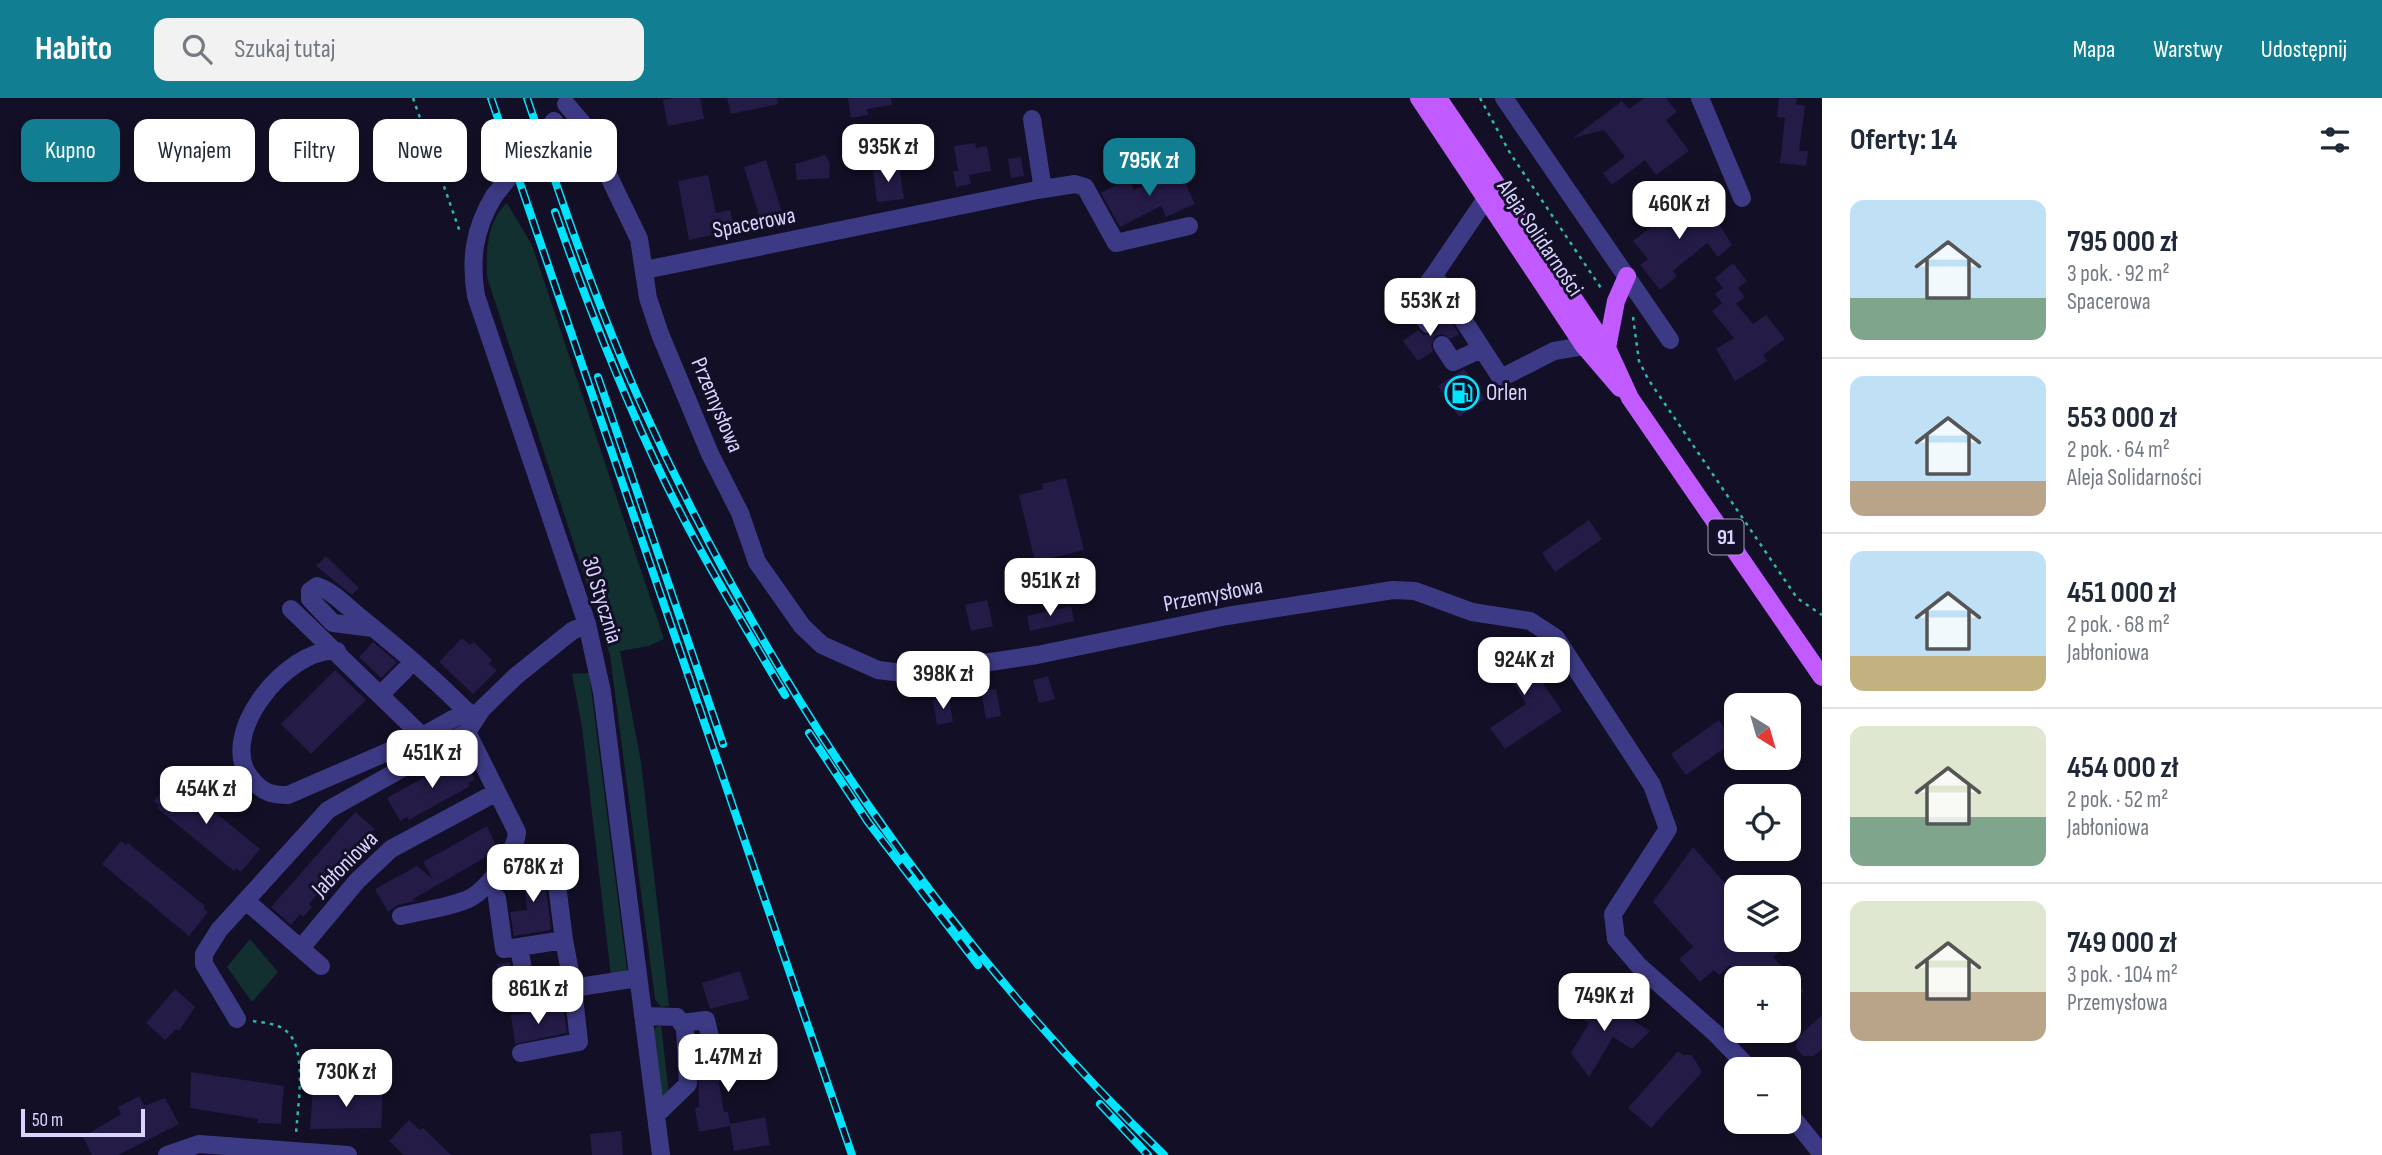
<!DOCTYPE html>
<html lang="pl">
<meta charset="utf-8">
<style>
:root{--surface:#fff;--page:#f2f2f3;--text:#1f2937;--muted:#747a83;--line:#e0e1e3;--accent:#117e91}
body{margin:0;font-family:"Sofia Sans Condensed",sans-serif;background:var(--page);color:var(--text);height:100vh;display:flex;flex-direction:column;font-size:26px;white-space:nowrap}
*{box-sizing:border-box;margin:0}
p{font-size:23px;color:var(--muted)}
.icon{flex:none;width:38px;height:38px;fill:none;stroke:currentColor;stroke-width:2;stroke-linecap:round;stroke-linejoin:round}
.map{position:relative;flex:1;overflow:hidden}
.details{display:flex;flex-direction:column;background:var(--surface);width:560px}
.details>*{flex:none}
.banner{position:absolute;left:21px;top:21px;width:665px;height:63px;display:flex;gap:14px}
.needle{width:46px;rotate:143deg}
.fabs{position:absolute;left:1724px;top:595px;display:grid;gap:14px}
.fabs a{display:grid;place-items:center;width:77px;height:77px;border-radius:14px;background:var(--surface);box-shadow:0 4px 10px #0003;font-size:35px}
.scale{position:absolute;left:21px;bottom:18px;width:124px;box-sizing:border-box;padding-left:7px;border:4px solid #d9d4ff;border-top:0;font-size:19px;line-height:24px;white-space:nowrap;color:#d9d4ff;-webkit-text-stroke:5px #130f26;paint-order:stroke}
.price{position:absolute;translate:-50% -60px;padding:0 16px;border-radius:14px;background:#fff;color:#222;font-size:23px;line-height:46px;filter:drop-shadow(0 2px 4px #0008)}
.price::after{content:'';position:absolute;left:50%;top:42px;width:21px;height:16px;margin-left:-10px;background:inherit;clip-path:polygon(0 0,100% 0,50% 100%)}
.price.selected{background:var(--accent);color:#fff}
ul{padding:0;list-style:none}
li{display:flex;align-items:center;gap:21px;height:175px;padding:0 28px}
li+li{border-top:2px solid var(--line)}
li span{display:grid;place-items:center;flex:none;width:196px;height:140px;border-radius:14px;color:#555}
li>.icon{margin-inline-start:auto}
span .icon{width:84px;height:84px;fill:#fffc;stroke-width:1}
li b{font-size:30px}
h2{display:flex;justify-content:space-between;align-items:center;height:84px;padding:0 28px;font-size:30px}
.chip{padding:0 24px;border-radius:14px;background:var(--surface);box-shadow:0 4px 10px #0003;font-size:24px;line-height:63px}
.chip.selected{background:var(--accent);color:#fff}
header{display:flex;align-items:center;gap:42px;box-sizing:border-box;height:98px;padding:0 35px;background:var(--accent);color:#fff}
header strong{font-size:33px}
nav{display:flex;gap:38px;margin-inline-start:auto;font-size:24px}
.search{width:490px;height:63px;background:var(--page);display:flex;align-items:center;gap:18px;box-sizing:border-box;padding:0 24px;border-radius:14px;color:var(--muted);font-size:26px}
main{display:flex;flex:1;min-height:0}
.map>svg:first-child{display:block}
.green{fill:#12302f}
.building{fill:#241b47}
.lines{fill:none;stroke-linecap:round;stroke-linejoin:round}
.path{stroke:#2fb8b0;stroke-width:2.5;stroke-dasharray:3.5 5;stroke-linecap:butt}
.minor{stroke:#3d3a85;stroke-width:18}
.major{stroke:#c25bff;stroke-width:18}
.rail-casing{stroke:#00e5ff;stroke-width:8}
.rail{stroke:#130f26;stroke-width:5;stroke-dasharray:16;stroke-linecap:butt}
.minor-bridge{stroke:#3d3a85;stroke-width:18}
.labels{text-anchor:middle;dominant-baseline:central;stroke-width:6;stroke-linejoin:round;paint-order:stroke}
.shield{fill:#130f26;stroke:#9e99be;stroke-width:2}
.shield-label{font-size:21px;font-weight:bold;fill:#d9d4ff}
.street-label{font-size:23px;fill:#d9d4ff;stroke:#130f26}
.poi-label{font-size:23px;fill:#d9d4ff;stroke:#130f26;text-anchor:start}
</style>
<header>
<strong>Habito</strong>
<div class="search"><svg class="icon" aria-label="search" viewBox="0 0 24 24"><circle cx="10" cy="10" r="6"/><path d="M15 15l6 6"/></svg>Szukaj tutaj</div>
<nav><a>Mapa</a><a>Warstwy</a><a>Udostępnij</a></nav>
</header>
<main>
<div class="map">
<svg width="1822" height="1057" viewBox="0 0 1822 1057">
<rect width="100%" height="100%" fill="#130f26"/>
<!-- green -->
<path class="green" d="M507 105 532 147 664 541 649 548 620 553 641 664 669 908 661 909 655 901 610 557 487 179C486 154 487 123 507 105Z
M589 575 627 872 611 878 582 629 572 576Z
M250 841 278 874 252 904 227 869Z
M661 926 669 997 662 1001 654 931Z"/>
<!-- building -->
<path class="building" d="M674 0H700L704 21 668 28 663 2Z
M727 0H777L778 6 731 16Z
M848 0H891L892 7 867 11 868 17 851 20Z
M1644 0H1666L1677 14 1666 22 1689 53 1656 77 1645 62 1612 87 1603 75 1625 59 1604 32 1573 40 1622 3 1629 11Z
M1779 0H1797L1796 6 1805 8 1799 53H1808L1806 68 1780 65 1785 20 1777 19Z
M975 45 976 50 987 48 991 73 969 77 971 86 956 89 953 73H958L954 48Z
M825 57 830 65 829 80 797 82 795 66Z
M1021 59 1024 78 1011 80 1008 61Z
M766 62 783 118 761 124 744 69Z
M899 68 904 101 877 104 873 71Z
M1178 70 1195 106 1166 119 1161 108 1120 129 1101 95 1129 81 1134 92Z
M708 77 716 115 730 112 735 132 689 142 678 83Z
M1691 98 1705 115 1710 111 1732 147 1718 159 1707 145 1673 173 1677 178 1660 192 1640 167 1648 161 1633 143Z
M1733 165 1747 183 1738 190 1745 199 1736 206 1753 226 1766 217 1785 241 1763 257 1767 263 1735 283 1716 251 1734 240 1712 213 1722 205 1715 196 1723 190 1715 180Z
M1445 214 1459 236 1451 241 1442 236 1435 238 1431 247 1433 253 1418 263 1403 243 1418 232 1424 237 1434 236 1439 230 1437 219Z
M1464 271 1485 301 1459 319 1438 288Z
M1066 380 1084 452 1035 464 1019 397 1043 391 1042 386Z
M1589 422 1602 441 1555 474 1542 455Z
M326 458 359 490 352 497 316 468Z
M987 502 993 528 971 533 965 507Z
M1071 508 1074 523 1030 533 1027 518Z
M462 540 470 547 474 544 492 562 489 566 497 572 473 596 439 564Z
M373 544 397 564 381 580 359 559Z
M1505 545 1511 553 1517 549 1522 555 1532 549 1539 560 1530 566 1562 613 1505 651 1490 630 1526 606 1493 553Z
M335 572 366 602 311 656 281 626Z
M1048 578 1055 601 1039 605 1033 582Z
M996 591 1001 618 986 621 981 593Z
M949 599 953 624 937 627 933 602Z
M1719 622 1733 644 1686 677 1671 656Z
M462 658 475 681 468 685 470 688 409 722 407 719 400 723 387 700Z
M173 680 260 751 241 774 236 770 234 773 157 710 159 708 154 703Z
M355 714 375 731 365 743 368 745 359 755 356 752 337 774 340 777 331 787 328 784 309 806 312 809 303 819 300 816 291 827 271 809Z
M487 728 498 752 413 801 415 803 398 807 388 814 375 791 417 768 433 781 423 764Z
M121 743 126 747 128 745 205 808 203 810 208 814 189 838 102 766Z
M1693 749 1736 798V842H1793L1773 859 1804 893 1788 907V880H1742L1730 867 1719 877 1714 872 1700 884 1679 861 1693 849 1653 804Z
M543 766 551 832 514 838 510 814 527 812 522 768Z
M510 864 518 909 503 911 497 866Z
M740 873 749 901 710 911 702 885Z
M175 891 195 909 179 933 176 931 165 942 146 925Z
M1591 897 1650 933 1632 951 1613 939 1589 979 1571 955 1589 925 1578 919Z
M564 913 567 935 515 946 511 917Z
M1822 917V951L1814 958H1803L1796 950 1797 940Z
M755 946 759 978 720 982 719 986 724 1014H728L730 1026 765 1019 770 1047 734 1053 730 1028 699 1034 695 1010 699 1009 698 957 720 950Z
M1678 953 1683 957H1692L1702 974 1651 1030 1628 1010Z
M191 974 284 988 281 1026 257 1025 258 1021 190 1010Z
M337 988 383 993 381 1030 310 1031 313 990 337 991Z
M139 998 144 1008 165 1000 179 1026 118 1057H92L83 1039 121 1016 118 1009Z
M409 1022 420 1032 423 1030 451 1057H404L389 1043Z
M621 1033 623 1057H592L590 1036Z"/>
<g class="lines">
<!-- path -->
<path class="path" d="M413 0 460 134
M1480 0 1510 55 1603 193
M1633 219 1639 263 1648 281 1797 500 1822 517
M253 923C264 925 276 925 285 932 309 949 297 1011 296 1037"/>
<!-- minor -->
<path class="minor" d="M1504 0 1670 242
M1700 0 1742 100
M566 6 584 27 639 141 648 200 660 236 710 356 740 415 757 464 802 528 822 547 878 572 910 576 1037 557 1227 518 1393 492 1415 493 1472 514 1530 523 1556 540 1652 687 1668 731 1613 816 1616 841 1639 868 1715 935 1750 971
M1037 92 1075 86 1085 89 1116 145 1189 128
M494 98C474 131 470 161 476 198L587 526 602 594 661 1057
M1485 102 1434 177 1501 280 1554 253 1584 248
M645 172 1037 92 1042 85 1032 21
M1428 226 1413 205 1434 177
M1442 247 1453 264 1481 251
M291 511 422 638
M373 530 333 525 310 501V493L317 488C333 493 347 509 361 520 401 552 439 584 475 622
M337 553C288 548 211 641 254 684 264 695 273 697 288 697L415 642 467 613
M381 596 405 572
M555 771 564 842
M497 800 504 851 519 849
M246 803 321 868
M401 818C422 813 445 810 466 802 485 795 516 754 517 734L467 634
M301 850 357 783 391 751 497 694
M573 890 564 842 519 849 529 906 574 900
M643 918 677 919 685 930 688 986 656 1017
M237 921 204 866V856L219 832 328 712 467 634 482 611 516 578 572 533 587 526
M682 925 706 922 711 943 686 947
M521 955 579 944 573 890 637 880
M1788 1014 1822 1056
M167 1057 199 1046 348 1057"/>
<!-- major -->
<path class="major" d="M1419 0 1584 248 1620 290
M1438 0 1607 250 1630 300 1822 579
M1607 250 1616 203 1627 178"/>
<defs>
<path id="rail" d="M491 0 852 1057
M527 0C561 101 595 202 638 299 764 579 943 844 1164 1057
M555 114C587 206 622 295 664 382 700 456 743 526 785 597
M598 279 723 646
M809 635 868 724 978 867
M1100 1006 1148 1057"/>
</defs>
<!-- rail casing -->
<use href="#rail" class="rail-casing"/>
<!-- rail -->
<use href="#rail" class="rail"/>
<!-- minor-bridge -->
<path class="minor-bridge" d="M494 98 554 23"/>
</g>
<!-- icons -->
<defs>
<symbol id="fuel-ring" viewBox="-11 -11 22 22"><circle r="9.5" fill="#130f26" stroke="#00e5ff" stroke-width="1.5"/><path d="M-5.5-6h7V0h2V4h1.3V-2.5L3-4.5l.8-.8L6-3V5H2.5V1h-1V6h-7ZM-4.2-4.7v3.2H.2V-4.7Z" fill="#00e5ff"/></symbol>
</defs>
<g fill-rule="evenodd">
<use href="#fuel-ring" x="1443" y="276" width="38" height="38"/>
</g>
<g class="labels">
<!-- shield labels -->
<rect class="shield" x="1708.5" y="421.5" width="35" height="35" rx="5"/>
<g class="shield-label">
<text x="1726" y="439">91</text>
</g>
<!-- street labels -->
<g class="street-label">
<text transform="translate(754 125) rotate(-11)">Spacerowa</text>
<text transform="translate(1540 140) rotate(56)">Aleja Solidarności</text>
<text transform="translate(717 307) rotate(67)">Przemysłowa</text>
<text transform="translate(1213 497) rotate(-11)">Przemysłowa</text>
<text transform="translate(602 502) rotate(73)">30 Stycznia</text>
<text transform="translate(345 766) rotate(-45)">Jabłoniowa</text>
</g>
<!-- poi labels -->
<g class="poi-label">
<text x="1486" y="295">Orlen</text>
</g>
</g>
</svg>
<div class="fabs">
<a><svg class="needle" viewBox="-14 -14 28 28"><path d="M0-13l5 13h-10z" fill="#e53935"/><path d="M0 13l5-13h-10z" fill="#747a83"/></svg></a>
<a><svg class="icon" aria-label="locate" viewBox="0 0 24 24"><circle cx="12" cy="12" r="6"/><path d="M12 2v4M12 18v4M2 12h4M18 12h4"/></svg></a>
<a><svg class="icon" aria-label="layers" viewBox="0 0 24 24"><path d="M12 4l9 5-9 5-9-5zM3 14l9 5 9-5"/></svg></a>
<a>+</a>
<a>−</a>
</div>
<div class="scale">50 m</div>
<b class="price" style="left:888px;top:86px">935K zł</b>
<b class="price selected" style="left:1149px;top:100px">795K zł</b>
<b class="price" style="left:1679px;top:143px">460K zł</b>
<b class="price" style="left:1430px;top:240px">553K zł</b>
<b class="price" style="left:1050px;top:520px">951K zł</b>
<b class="price" style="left:1524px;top:599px">924K zł</b>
<b class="price" style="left:943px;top:613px">398K zł</b>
<b class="price" style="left:432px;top:692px">451K zł</b>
<b class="price" style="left:206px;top:728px">454K zł</b>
<b class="price" style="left:533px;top:806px">678K zł</b>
<b class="price" style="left:538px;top:928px">861K zł</b>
<b class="price" style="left:1604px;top:935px">749K zł</b>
<b class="price" style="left:728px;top:996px">1.47M zł</b>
<b class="price" style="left:346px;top:1011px">730K zł</b>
<div class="banner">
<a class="chip selected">Kupno</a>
<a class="chip">Wynajem</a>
<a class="chip">Filtry</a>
<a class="chip">Nowe</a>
<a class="chip">Mieszkanie</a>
</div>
</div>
<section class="details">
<h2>Oferty: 14<svg class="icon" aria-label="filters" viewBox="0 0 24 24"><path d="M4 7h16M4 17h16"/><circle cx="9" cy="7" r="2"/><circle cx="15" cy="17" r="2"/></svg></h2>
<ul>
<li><span style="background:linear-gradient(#bfe0f5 70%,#7fa58c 0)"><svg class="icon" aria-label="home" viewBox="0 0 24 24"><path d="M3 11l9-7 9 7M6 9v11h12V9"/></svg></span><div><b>795 000 zł</b><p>3 pok. · 92 m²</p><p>Spacerowa</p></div></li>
<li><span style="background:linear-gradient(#bfe0f5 75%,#b9a48a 0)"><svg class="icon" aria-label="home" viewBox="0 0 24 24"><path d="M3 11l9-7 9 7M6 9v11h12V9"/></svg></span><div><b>553 000 zł</b><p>2 pok. · 64 m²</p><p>Aleja Solidarności</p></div></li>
<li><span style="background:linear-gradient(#bfe0f5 75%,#c2b280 0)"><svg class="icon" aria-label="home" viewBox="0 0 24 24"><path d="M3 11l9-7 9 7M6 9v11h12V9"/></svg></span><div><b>451 000 zł</b><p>2 pok. · 68 m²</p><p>Jabłoniowa</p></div></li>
<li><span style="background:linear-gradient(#dfe7d0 65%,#7fa58c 0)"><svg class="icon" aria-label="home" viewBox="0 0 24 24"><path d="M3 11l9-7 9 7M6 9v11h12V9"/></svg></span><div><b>454 000 zł</b><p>2 pok. · 52 m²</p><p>Jabłoniowa</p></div></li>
<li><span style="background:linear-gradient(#dfe7d0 65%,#b9a48a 0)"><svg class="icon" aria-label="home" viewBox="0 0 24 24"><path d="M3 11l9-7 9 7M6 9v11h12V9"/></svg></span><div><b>749 000 zł</b><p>3 pok. · 104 m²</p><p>Przemysłowa</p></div></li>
</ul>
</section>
</main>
